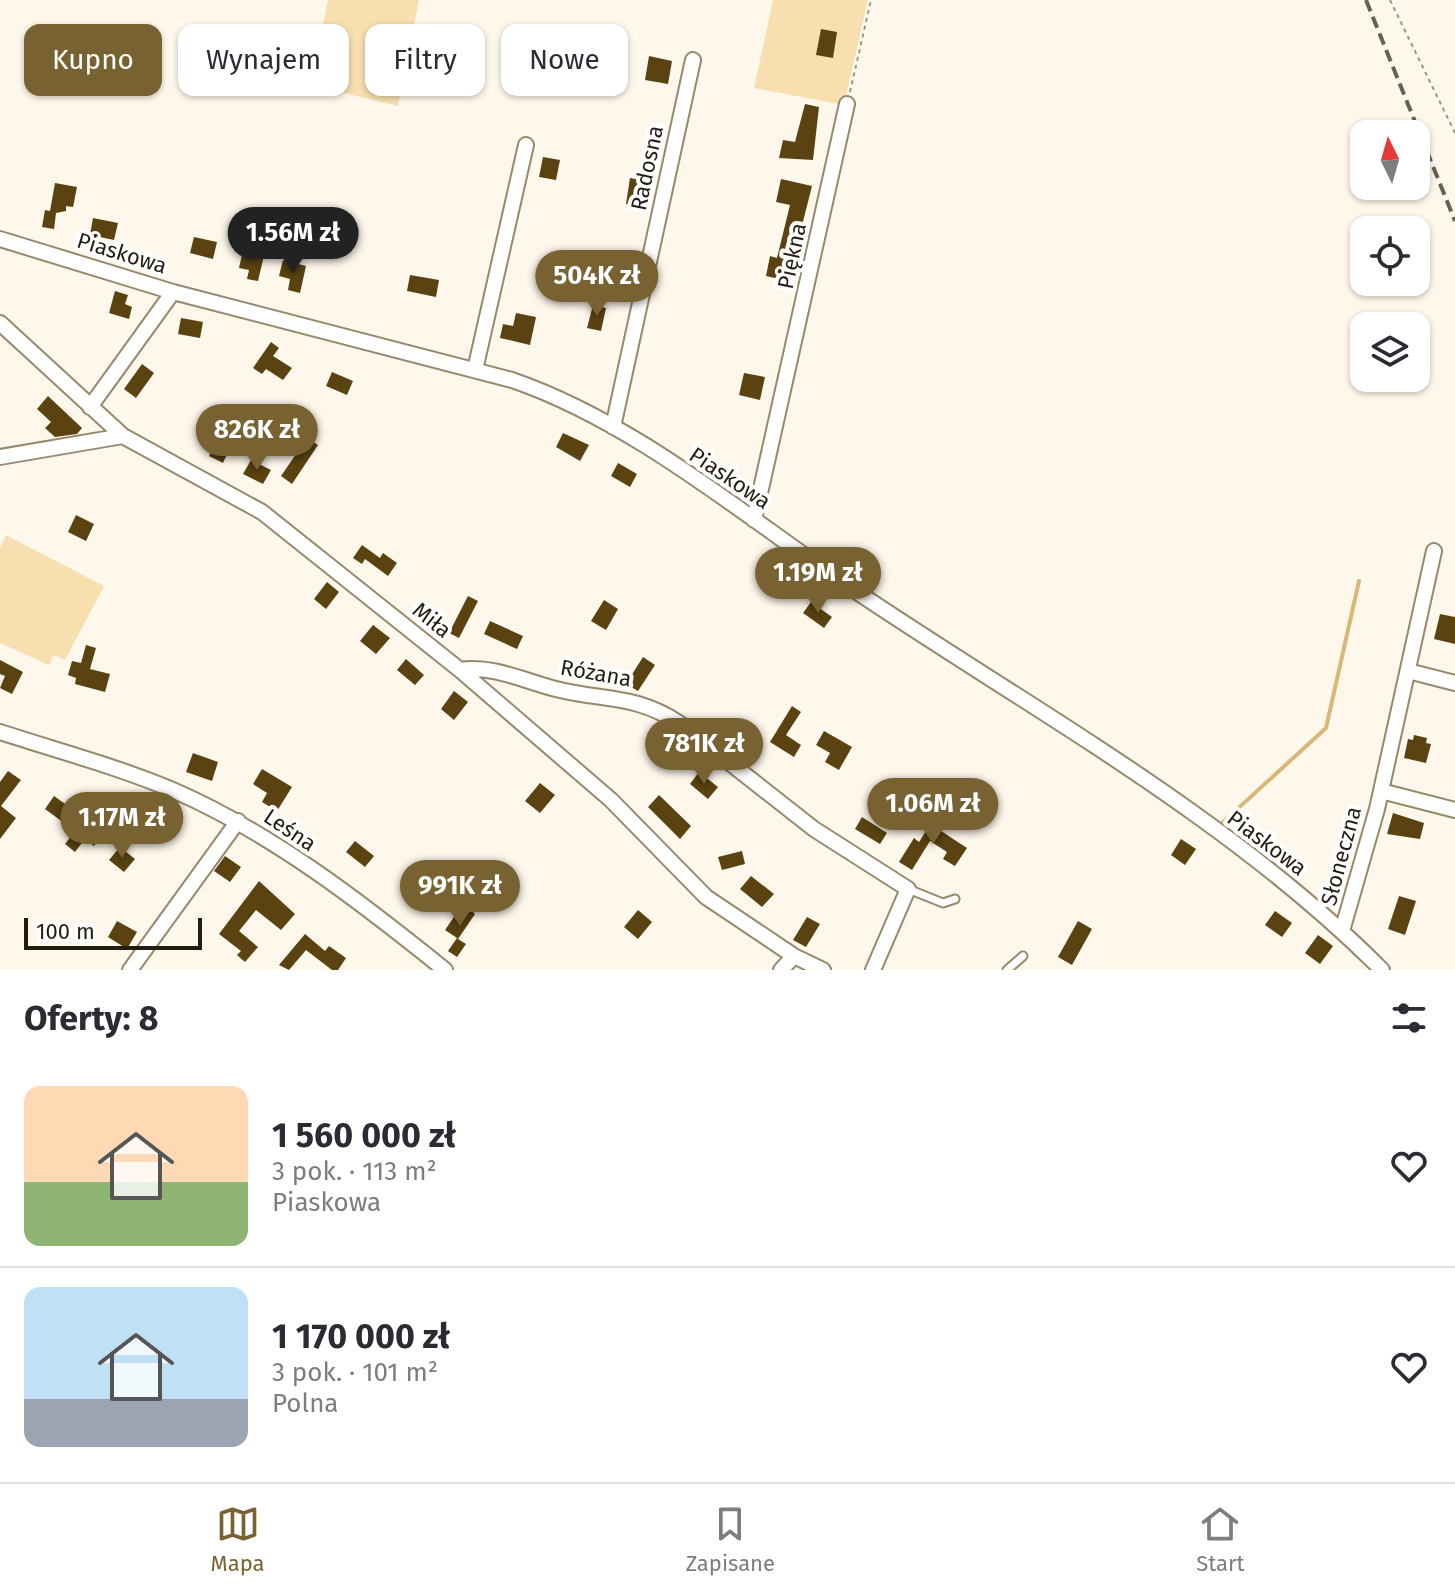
<!DOCTYPE html>
<html lang="pl">
<meta charset="utf-8">
<style>
:root{--surface:#fff;--page:#f7f7f7;--text:#2b2b33;--muted:#7c7c81;--line:#e1e1e2;--accent:#796232}
body{margin:0;font-family:"Fira Sans",sans-serif;background:var(--page);color:var(--text);height:100vh;display:flex;flex-direction:column;font-size:30px;white-space:nowrap}
*{box-sizing:border-box;margin:0}
p{font-size:26px;color:var(--muted)}
.icon{flex:none;width:44px;height:44px;fill:none;stroke:currentColor;stroke-width:2;stroke-linecap:round;stroke-linejoin:round}
.map{position:relative;height:970px;overflow:hidden}
.side{display:flex;flex-direction:column;background:var(--surface);flex:1}
.side>*{flex:none}
.hud{position:absolute;left:24px;top:24px;width:800px;height:72px;display:flex;gap:16px}
.needle{width:52px;rotate:355deg}
.buttons{position:absolute;left:1350px;top:120px;display:grid;gap:16px}
.buttons a{display:grid;place-items:center;width:80px;height:80px;border-radius:16px;background:var(--surface);box-shadow:0 2px 6px #0004;font-size:40px}
.scale{position:absolute;left:24px;bottom:20px;width:178px;box-sizing:border-box;padding-left:8px;border:4px solid #231d11;border-top:0;font-size:22px;line-height:28px;white-space:nowrap;color:#231d11;-webkit-text-stroke:6px #fff;paint-order:stroke}
.price{position:absolute;translate:-50% -68px;padding:0 18px;border-radius:28px;background:var(--accent);color:#fff;font-size:26px;line-height:52px;filter:drop-shadow(0 2px 4px #0008)}
.price::after{content:'';position:absolute;left:50%;top:48px;width:24px;height:18px;margin-left:-12px;background:inherit;clip-path:polygon(0 0,100% 0,50% 100%)}
.price.active{background:#222;color:#fff}
ul{padding:0;list-style:none}
li{display:flex;align-items:center;gap:24px;height:200px;padding:0 24px}
li+li{border-top:2px solid var(--line)}
li span{display:grid;place-items:center;flex:none;width:224px;height:160px;border-radius:16px;color:#555}
li>.icon{margin-inline-start:auto}
span .icon{width:96px;height:96px;fill:#fffc;stroke-width:1}
li b{font-size:34px}
h2{display:flex;justify-content:space-between;align-items:center;height:96px;padding:0 24px;font-size:34px}
.chip{padding:0 28px;border-radius:16px;background:var(--surface);box-shadow:0 2px 6px #0004;font-size:28px;line-height:72px}
.chip.active{background:var(--accent);color:#fff}
.menu{display:flex;justify-content:space-around;align-items:center;height:112px;border-top:2px solid var(--line);background:var(--surface);font-size:22px;color:var(--muted)}
.menu a{display:grid;justify-items:center;gap:4px}
.menu .active{color:var(--accent)}
.map>svg:first-child{display:block}
.green{fill:#f8dfaf}
.lines{fill:none;stroke-linecap:round;stroke-linejoin:round}
.stream{stroke:#d9b877;stroke-width:4}
.building{fill:#5a4310}
.lane-casing{stroke:#98896c;stroke-width:11}
.street-casing{stroke:#98896c;stroke-width:18}
.path{stroke:#9c968a;stroke-width:2;stroke-dasharray:4 4;stroke-linecap:butt}
.lane{stroke:#fff;stroke-width:7}
.street{stroke:#fff;stroke-width:14}
.rail{stroke:#676155;stroke-width:4;stroke-dasharray:12 6;stroke-linecap:butt}
.labels{text-anchor:middle;dominant-baseline:central;stroke-width:8;stroke-linejoin:round;paint-order:stroke}
.street-label{font-size:22px;fill:#231d11;stroke:#fff}
</style>
<div class="map">
<svg width="1455" height="970" viewBox="0 0 1455 970">
<rect width="100%" height="100%" fill="#fef7eb"/>
<!-- green -->
<path class="green" d="M328 0H419L398 106 311 85Z
M773 0H868L844 105 754 88Z
M6 535 104 586 65 660 54 655 49 665 0 643V548Z"/>
<g class="lines">
<!-- stream -->
<path class="stream" d="M1221 824 1326 728 1359 581"/>
</g>
<!-- building -->
<path class="building" d="M821 29 837 32 833 58 816 55Z
M649 56 672 61 668 84 645 80Z
M805 104 819 107 813 160 779 158 783 140 795 142Z
M543 157 560 160 556 180 539 177Z
M630 178 647 181 642 207 626 204Z
M781 179 812 186 788 281 766 276 770 256 777 258 790 205 776 202Z
M55 183 77 187 73 207 66 206V211L56 213 54 229 42 227 45 210 50 211Z
M93 218 118 223 114 240 90 235Z
M194 237 217 242 213 259 190 253Z
M245 241 266 247 258 281 247 279 249 270 239 268Z
M283 260 306 266 300 293 288 290 290 279 279 276Z
M410 275 439 280 436 297 407 291Z
M115 291 128 295 125 304 132 307 129 319 109 313Z
M593 305 606 308 601 331 587 328Z
M516 313 536 317 530 345 500 338 503 324 513 326Z
M181 318 203 322 200 338 178 334Z
M271 342 279 348 273 356 292 368 283 380 266 369 262 374 253 368Z
M142 364 154 373 136 398 124 389Z
M332 372 353 381 347 395 326 386Z
M744 373 765 377 760 400 739 395Z
M48 396 82 428 77 434 55 437 45 428 51 422 37 409Z
M223 427 237 433 223 463 209 456Z
M563 433 589 445 580 461 556 447Z
M307 438 318 445 292 484 281 476Z
M251 460 271 470 263 484 243 474Z
M618 463 637 474 630 487 611 476Z
M76 515 94 524 86 541 68 532Z
M362 545 380 558 383 553 397 563 388 576 365 559 362 564 353 558Z
M327 582 339 592 326 609 314 599Z
M468 596 478 601 459 638 449 633Z
M604 600 618 609 606 630 591 621Z
M811 602 832 617 824 628 803 613Z
M1440 614 1455 617V644L1434 639Z
M490 621 523 636 517 649 484 634Z
M373 625 390 638 376 654 360 641Z
M86 645 96 648 90 669 110 674 105 692 75 684 76 678 68 675 72 661 81 663Z
M643 657 655 665 638 691 626 684Z
M406 659 424 675 415 685 397 670Z
M0 660 23 672 12 694 0 688 5 676 0 674Z
M454 691 468 702 454 720 441 709Z
M792 706 801 712 786 735 801 745 794 757 770 742Z
M824 731 852 747 839 770 825 762 830 753 816 745Z
M1414 735 1427 738 1426 743 1431 744 1426 763 1404 758 1408 739 1413 740Z
M193 753 218 762 212 781 186 772Z
M262 769 292 787 277 811 262 802 267 793 253 784Z
M8 771 21 780 1 806 16 818 0 839V782Z
M699 772 718 787 708 799 690 784Z
M540 783 555 795 540 813 525 801Z
M659 795 691 826 680 839 648 807Z
M54 796 85 818 90 811 109 826 94 846 85 839 75 852 65 844 75 831 45 809Z
M1393 813 1424 823 1420 839 1387 834Z
M862 817 887 833 880 844 855 829Z
M935 817 942 822 938 829 967 848 955 866 943 859 947 852 930 841 912 870 899 862 914 838 919 842Z
M1181 839 1196 849 1185 865 1171 855Z
M355 841 374 856 365 867 346 852Z
M120 847 135 859 124 872 109 860Z
M742 851 745 864 722 870 718 857Z
M225 856 241 867 230 882 214 871Z
M751 876 774 894 762 907 740 889Z
M259 881 295 914 281 930 256 910 239 931 258 947 245 962 237 955 241 951 219 934Z
M1399 896 1416 901 1405 935 1388 929Z
M464 902 475 914 458 939 466 944 457 957 448 951 457 938 445 930Z
M638 910 652 922 638 939 624 927Z
M1275 911 1292 923 1282 937 1265 925Z
M807 917 820 924 806 947 793 940Z
M117 921 137 932 127 949 108 937Z
M1078 921 1092 929 1072 965 1058 957Z
M305 934 325 951 329 946 346 958 338 970H332L306 950 289 970 279 965Z
M1318 935 1333 946 1320 964 1305 953Z"/>
<g class="lines">
<defs>
<path id="lane" d="M908 889 943 903 955 899
M1007 970 1023 956"/>
<path id="street" d="M0 239 173 292 512 380C637 423 748 519 857 592 1034 711 1231 818 1382 970
M0 323 123 436 262 512 460 670 611 800 706 897 794 956 823 970
M475 370 526 145
M90 407 173 292
M613 427 693 60
M0 457 123 436
M754 520 847 104
M460 670C493 665 524 681 556 689 603 701 635 694 679 723L814 829 908 889 873 970
M1408 671 1455 683
M0 732C58 751 119 767 175 791 273 834 362 903 445 970
M1381 791 1455 810
M1342 931 1377 809 1434 551
M130 970 238 821
M781 970 794 956"/>
</defs>
<!-- lane casing -->
<use href="#lane" class="lane-casing"/>
<!-- street casing -->
<use href="#street" class="street-casing"/>
<!-- path -->
<path class="path" d="M1390 0 1455 133
M850 92 871 0"/>
<!-- lane -->
<use href="#lane" class="lane"/>
<!-- street -->
<use href="#street" class="street"/>
<!-- rail -->
<path class="rail" d="M1366 0 1455 221"/>
</g>
<g class="labels">
<!-- street labels -->
<g class="street-label">
<text transform="translate(647 168) rotate(-78)">Radosna</text>
<text transform="translate(122 253) rotate(17)">Piaskowa</text>
<text transform="translate(792 256) rotate(-78)">Piękna</text>
<text transform="translate(730 478) rotate(34)">Piaskowa</text>
<text transform="translate(432 620) rotate(39)">Miła</text>
<text transform="translate(596 673) rotate(10)">Różana</text>
<text transform="translate(290 830) rotate(34)">Leśna</text>
<text transform="translate(1267 843) rotate(37)">Piaskowa</text>
<text transform="translate(1341 856) rotate(-75)">Słoneczna</text>
</g>
</g>
</svg>
<div class="buttons">
<a><svg class="needle" viewBox="-14 -14 28 28"><path d="M0-13l5 13h-10z" fill="#e53935"/><path d="M0 13l5-13h-10z" fill="#7c7c81"/></svg></a>
<a><svg class="icon" aria-label="locate" viewBox="0 0 24 24"><circle cx="12" cy="12" r="6"/><path d="M12 2v4M12 18v4M2 12h4M18 12h4"/></svg></a>
<a><svg class="icon" aria-label="layers" viewBox="0 0 24 24"><path d="M12 4l9 5-9 5-9-5zM3 14l9 5 9-5"/></svg></a>
</div>
<div class="scale">100 m</div>
<b class="price active" style="left:293px;top:275px">1.56M zł</b>
<b class="price" style="left:597px;top:318px">504K zł</b>
<b class="price" style="left:257px;top:472px">826K zł</b>
<b class="price" style="left:818px;top:615px">1.19M zł</b>
<b class="price" style="left:704px;top:786px">781K zł</b>
<b class="price" style="left:933px;top:846px">1.06M zł</b>
<b class="price" style="left:122px;top:860px">1.17M zł</b>
<b class="price" style="left:460px;top:928px">991K zł</b>
<div class="hud">
<a class="chip active">Kupno</a>
<a class="chip">Wynajem</a>
<a class="chip">Filtry</a>
<a class="chip">Nowe</a>
</div>
</div>
<section class="side">
<h2>Oferty: 8<svg class="icon" aria-label="filters" viewBox="0 0 24 24"><path d="M4 7h16M4 17h16"/><circle cx="9" cy="7" r="2"/><circle cx="15" cy="17" r="2"/></svg></h2>
<ul>
<li><span style="background:linear-gradient(#ffd9b3 60%,#8fb573 0)"><svg class="icon" aria-label="home" viewBox="0 0 24 24"><path d="M3 11l9-7 9 7M6 9v11h12V9"/></svg></span><div><b>1 560 000 zł</b><p>3 pok. · 113 m²</p><p>Piaskowa</p></div><svg class="icon" aria-label="heart" viewBox="0 0 24 24"><path d="M12 20l-8-8c-3-5 5-10 8-4 3-6 11-1 8 4z"/></svg></li>
<li><span style="background:linear-gradient(#bfe0f5 70%,#9aa5b1 0)"><svg class="icon" aria-label="home" viewBox="0 0 24 24"><path d="M3 11l9-7 9 7M6 9v11h12V9"/></svg></span><div><b>1 170 000 zł</b><p>3 pok. · 101 m²</p><p>Polna</p></div><svg class="icon" aria-label="heart" viewBox="0 0 24 24"><path d="M12 20l-8-8c-3-5 5-10 8-4 3-6 11-1 8 4z"/></svg></li>
</ul>
</section>
<nav class="menu">
<a class="active"><svg class="icon" aria-label="map" viewBox="0 0 24 24"><path d="M3 6l6-2 6 2 6-2v14l-6 2-6-2-6 2zM9 4v14M15 6v14"/></svg>Mapa</a>
<a><svg class="icon" aria-label="saved" viewBox="0 0 24 24"><path d="M7 4h10v16l-5-4-5 4z"/></svg>Zapisane</a>
<a><svg class="icon" aria-label="home" viewBox="0 0 24 24"><path d="M3 11l9-7 9 7M6 9v11h12V9"/></svg>Start</a>
</nav>
